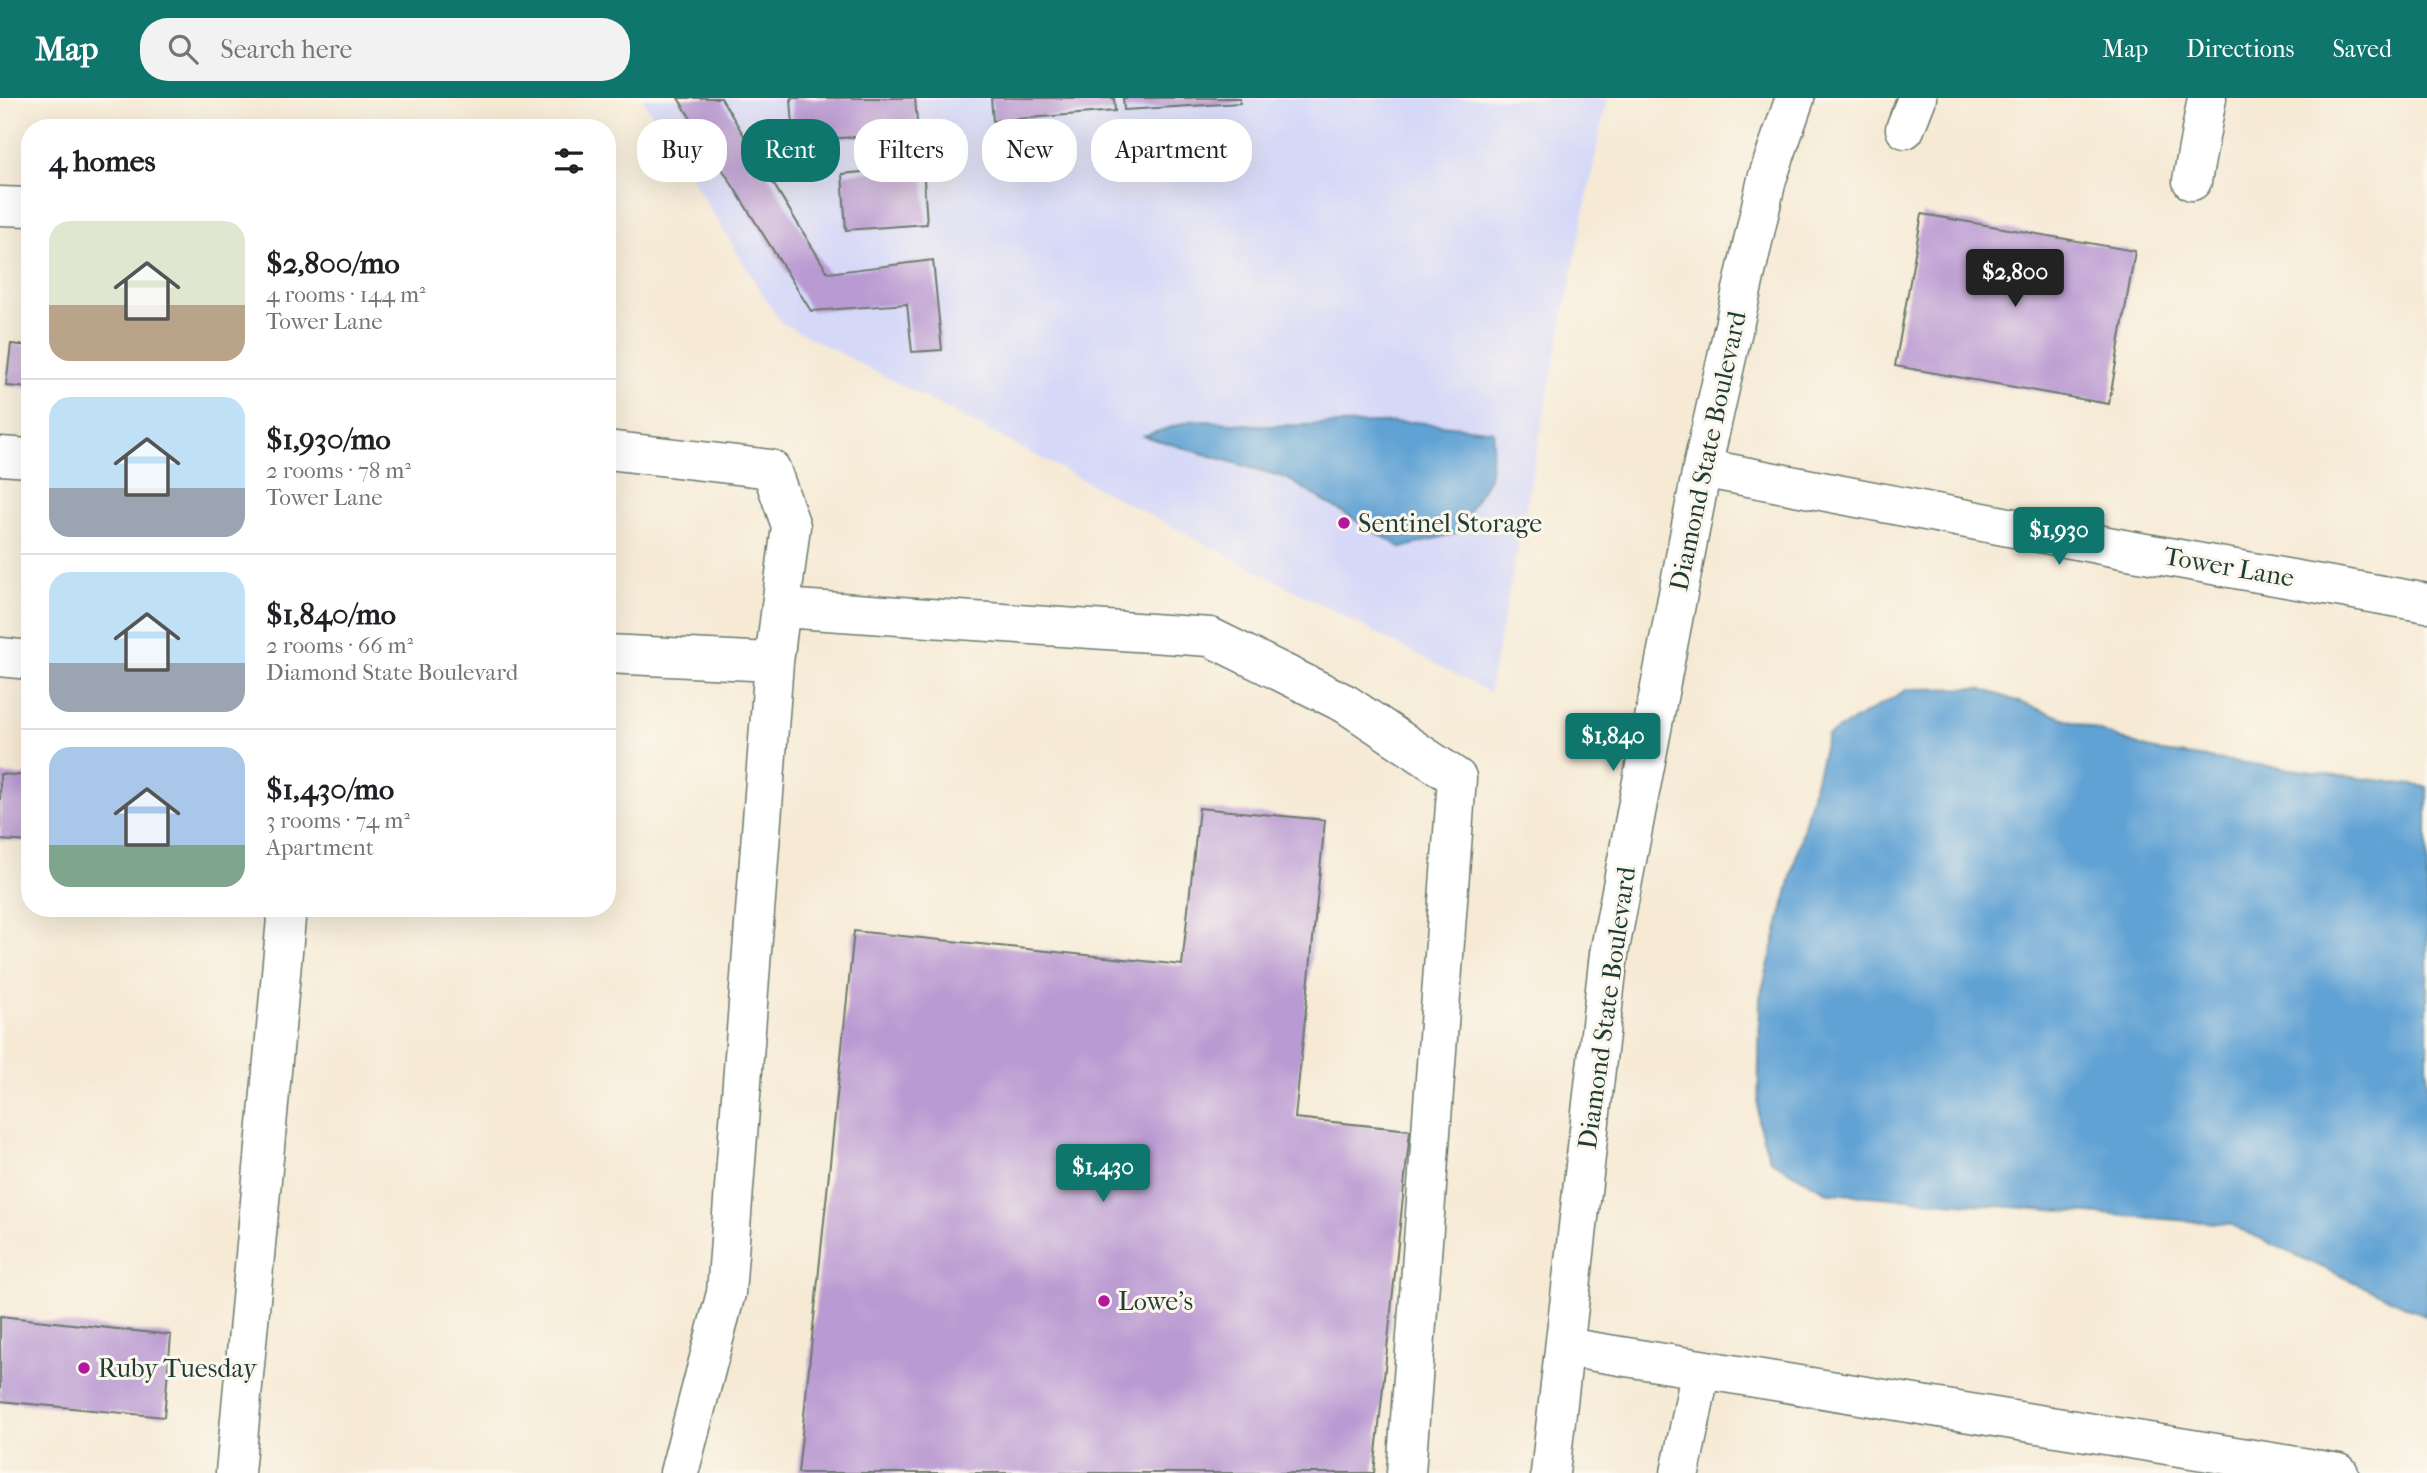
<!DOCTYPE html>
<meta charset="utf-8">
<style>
:root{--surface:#fff;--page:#f2f2f2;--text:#202124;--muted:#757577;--line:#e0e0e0;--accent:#0f766e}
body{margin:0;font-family:"IM FELL French Canon",serif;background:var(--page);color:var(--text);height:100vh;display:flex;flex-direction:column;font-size:26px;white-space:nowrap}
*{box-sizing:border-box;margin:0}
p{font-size:23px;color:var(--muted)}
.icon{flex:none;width:38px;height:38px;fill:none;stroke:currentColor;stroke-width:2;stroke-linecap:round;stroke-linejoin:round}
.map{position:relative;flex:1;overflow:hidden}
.side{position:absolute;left:21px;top:21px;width:595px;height:798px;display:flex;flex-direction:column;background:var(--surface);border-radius:28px;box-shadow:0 7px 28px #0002}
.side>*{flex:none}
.top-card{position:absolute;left:637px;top:21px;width:665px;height:63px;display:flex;gap:14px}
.price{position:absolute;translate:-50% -60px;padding:0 16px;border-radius:7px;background:var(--accent);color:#fff;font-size:23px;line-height:46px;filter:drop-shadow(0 2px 4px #0008)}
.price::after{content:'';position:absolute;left:50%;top:42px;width:21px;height:16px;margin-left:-10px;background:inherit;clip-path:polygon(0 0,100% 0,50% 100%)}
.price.on{background:#222;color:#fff}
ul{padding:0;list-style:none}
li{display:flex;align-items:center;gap:21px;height:175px;padding:0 28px}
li+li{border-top:2px solid var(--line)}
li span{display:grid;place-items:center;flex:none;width:196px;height:140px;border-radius:21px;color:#555}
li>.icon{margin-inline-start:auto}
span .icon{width:84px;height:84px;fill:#fffc;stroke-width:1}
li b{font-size:30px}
h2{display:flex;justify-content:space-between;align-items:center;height:84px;padding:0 28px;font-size:30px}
.pill{padding:0 24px;border-radius:28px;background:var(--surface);box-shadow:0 7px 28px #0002;font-size:24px;line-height:63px}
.pill.on{background:var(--accent);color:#fff}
header{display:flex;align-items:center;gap:42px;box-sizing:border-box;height:98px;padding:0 35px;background:var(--accent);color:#fff}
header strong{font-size:33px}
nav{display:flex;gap:38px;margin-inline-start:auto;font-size:24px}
.search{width:490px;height:63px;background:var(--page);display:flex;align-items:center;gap:18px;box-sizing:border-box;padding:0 24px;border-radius:28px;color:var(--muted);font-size:26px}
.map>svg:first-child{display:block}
.built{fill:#d6d8f8}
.water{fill:#61a2d4;stroke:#407084;stroke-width:2}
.building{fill:#ba9ad2}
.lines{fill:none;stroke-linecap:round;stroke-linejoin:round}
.minor-casing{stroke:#6a7a6c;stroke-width:41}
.minor{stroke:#fff;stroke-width:38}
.poi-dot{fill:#b5179e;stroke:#fbf7ec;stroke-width:2.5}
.labels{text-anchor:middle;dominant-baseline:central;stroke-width:6;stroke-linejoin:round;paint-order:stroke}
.street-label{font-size:26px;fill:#1f3d34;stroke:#fbf7ec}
.poi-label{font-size:26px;fill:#1f3d34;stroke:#fbf7ec;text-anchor:start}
</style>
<header>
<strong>Map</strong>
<div class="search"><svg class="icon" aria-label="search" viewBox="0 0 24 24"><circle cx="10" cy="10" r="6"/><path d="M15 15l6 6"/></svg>Search here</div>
<nav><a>Map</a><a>Directions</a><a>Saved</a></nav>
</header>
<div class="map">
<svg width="2427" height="1375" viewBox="0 0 2427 1375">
<rect width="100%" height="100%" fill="#fbf7ec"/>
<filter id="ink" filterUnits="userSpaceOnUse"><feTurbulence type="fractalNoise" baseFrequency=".0143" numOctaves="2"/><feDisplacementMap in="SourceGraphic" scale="14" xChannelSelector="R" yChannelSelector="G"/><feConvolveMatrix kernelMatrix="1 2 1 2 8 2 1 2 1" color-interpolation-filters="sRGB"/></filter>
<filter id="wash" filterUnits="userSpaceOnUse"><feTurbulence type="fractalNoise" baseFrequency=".00686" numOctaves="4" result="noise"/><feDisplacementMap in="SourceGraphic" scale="28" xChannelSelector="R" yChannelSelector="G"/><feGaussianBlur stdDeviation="1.57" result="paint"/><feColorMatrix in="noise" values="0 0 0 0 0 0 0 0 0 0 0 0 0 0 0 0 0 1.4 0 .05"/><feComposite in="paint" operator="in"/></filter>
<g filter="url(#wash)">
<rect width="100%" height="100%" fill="#f6ead5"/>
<!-- built -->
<path class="built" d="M642 0H1607L1489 594 780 224Z"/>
<!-- water -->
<path class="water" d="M1194 322 1268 328 1415 324 1494 333 1489 380 1456 435 1402 450 1286 380 1143 338Z
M1980 590 2155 653 2427 689V1218L2229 1126 1829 1095 1770 1062 1758 1024 1760 900 1827 638 1908 591Z"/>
<g id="blocks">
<!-- building -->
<path class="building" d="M678 0H721L828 175 933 162 942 252 912 254 907 206 811 213Z
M791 0H915L918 35 794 43Z
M991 0H1114L1115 13 993 23Z
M1123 0H1240V5L1124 12Z
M923 68 927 126 846 132 842 76Z
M1922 116 2135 153 2109 306 1895 268Z
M11 246 30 248V290L6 288Z
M0 676 30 678V744L0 742Z
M1199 710 1325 722 1295 1020 1410 1032 1374 1375H798L854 833 1182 867Z
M0 1218 171 1237 164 1319 0 1303Z"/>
</g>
</g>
<g filter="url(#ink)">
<use href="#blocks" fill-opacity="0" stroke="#6a7a6c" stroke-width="2"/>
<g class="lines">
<defs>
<path id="minor" d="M1905 31 1917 0
M2192 83 2207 0
M0 108 30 109
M607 352 771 371 791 428 774 564 726 1195 679 1375
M0 358 30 360
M1702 370 2123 451 2427 505
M781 510 1210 539 1346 606 1457 680 1406 1375
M607 556 774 564
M0 559 30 562
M1565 1249 2339 1375
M235 1375 287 810
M1550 1375 1609 856 1702 370 1767 81 1795 0
M1680 1375 1701 1271"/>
</defs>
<!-- minor casing -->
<use href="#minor" class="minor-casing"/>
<!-- minor -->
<use href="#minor" class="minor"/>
</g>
</g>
<!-- markers -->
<g class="poi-dot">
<circle cx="1344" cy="425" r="7"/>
<circle cx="1104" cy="1203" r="7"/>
<circle cx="84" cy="1270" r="7"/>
</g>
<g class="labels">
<!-- street labels -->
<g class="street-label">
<text transform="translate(1708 353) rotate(-78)">Diamond State Boulevard</text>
<text transform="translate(2229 469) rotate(10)">Tower Lane</text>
<text transform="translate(1607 910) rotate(-82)">Diamond State Boulevard</text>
</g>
<!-- poi labels -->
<g class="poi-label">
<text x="1358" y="425">Sentinel Storage</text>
<text x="1118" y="1203">Lowe's</text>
<text x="98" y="1270">Ruby Tuesday</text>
</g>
</g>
</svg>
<b class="price on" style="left:2015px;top:211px">$2,800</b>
<b class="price" style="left:2059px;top:469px">$1,930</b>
<b class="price" style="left:1613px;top:675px">$1,840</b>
<b class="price" style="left:1103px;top:1106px">$1,430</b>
<div class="top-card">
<a class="pill">Buy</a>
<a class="pill on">Rent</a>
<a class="pill">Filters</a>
<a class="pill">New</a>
<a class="pill">Apartment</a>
</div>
<section class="side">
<h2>4 homes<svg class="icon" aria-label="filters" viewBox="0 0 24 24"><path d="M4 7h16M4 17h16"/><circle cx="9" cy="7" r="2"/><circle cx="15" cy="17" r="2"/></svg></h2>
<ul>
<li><span style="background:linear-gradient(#dfe7d0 60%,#b9a48a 0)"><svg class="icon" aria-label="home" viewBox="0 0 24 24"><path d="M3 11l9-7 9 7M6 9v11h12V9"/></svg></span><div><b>$2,800/mo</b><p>4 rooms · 144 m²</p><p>Tower Lane</p></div></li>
<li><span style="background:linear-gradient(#bfe0f5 65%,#9aa5b1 0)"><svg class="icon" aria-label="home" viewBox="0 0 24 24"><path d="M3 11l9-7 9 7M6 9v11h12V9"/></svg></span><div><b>$1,930/mo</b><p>2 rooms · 78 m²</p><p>Tower Lane</p></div></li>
<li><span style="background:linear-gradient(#bfe0f5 65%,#9aa5b1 0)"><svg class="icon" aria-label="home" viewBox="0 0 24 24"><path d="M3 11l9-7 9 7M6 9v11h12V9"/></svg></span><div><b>$1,840/mo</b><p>2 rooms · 66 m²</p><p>Diamond State Boulevard</p></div></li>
<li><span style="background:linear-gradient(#a9c7e8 70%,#7fa58c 0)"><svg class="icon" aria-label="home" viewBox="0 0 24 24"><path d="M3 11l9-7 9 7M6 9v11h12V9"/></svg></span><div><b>$1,430/mo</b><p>3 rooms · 74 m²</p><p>Apartment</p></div></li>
</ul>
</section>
</div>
